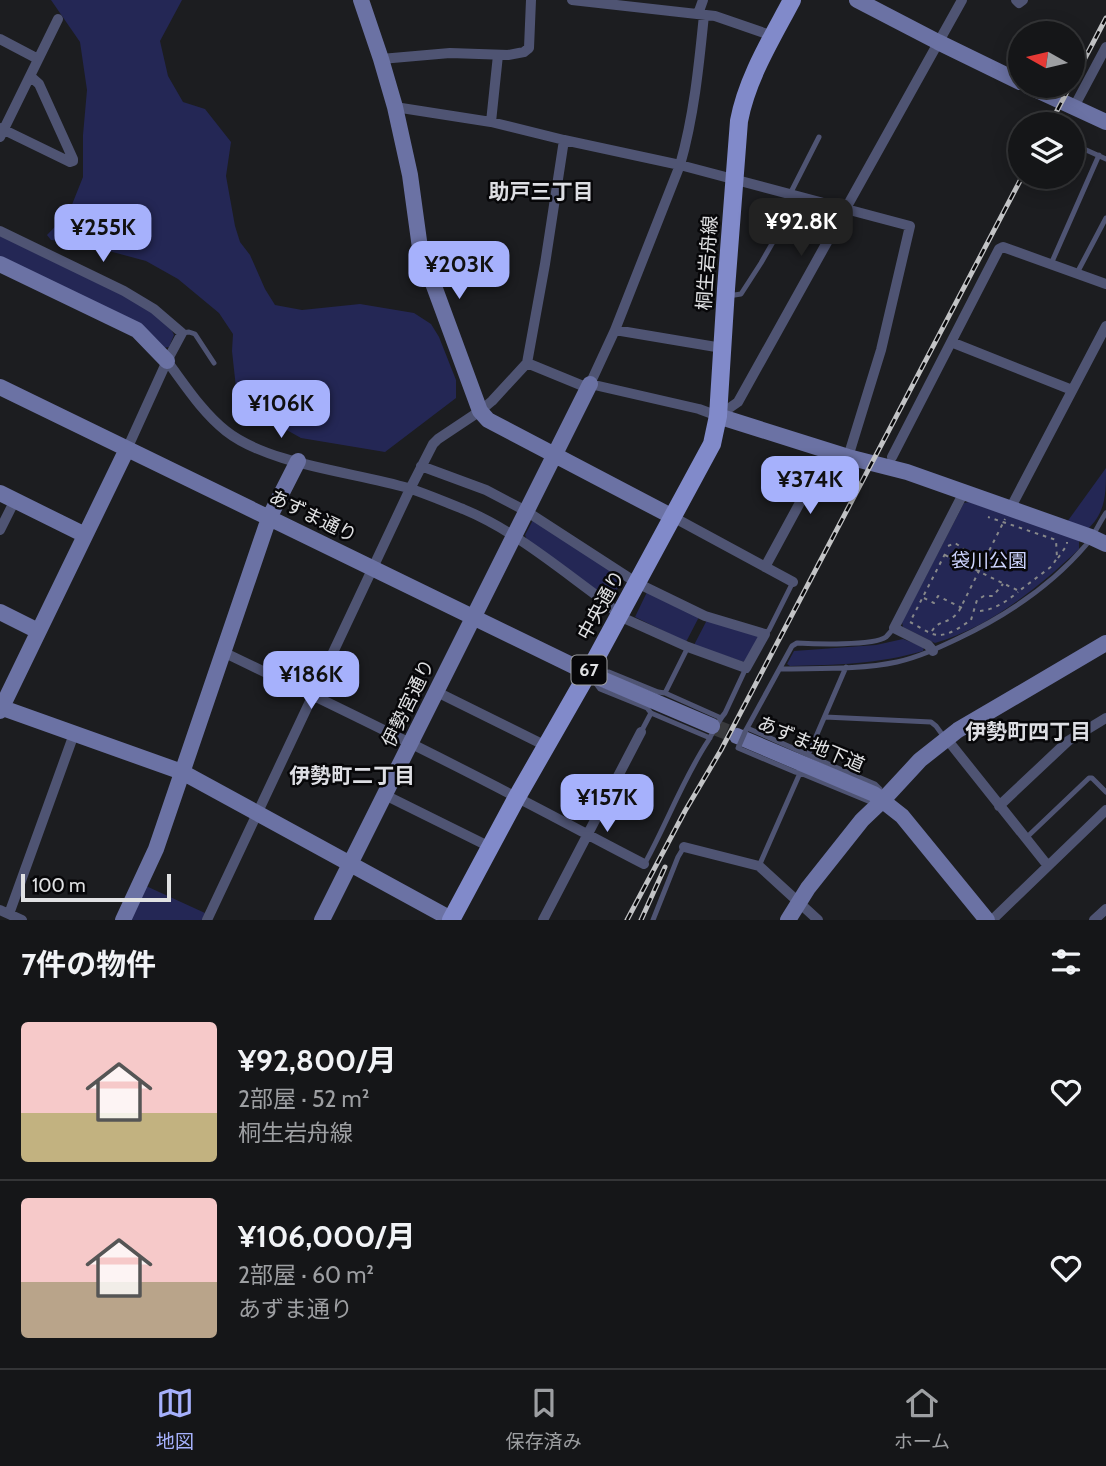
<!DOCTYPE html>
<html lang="ja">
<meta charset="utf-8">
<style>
:root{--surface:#151618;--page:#222325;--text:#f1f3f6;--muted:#9d9fa2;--line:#343537;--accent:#a6b1fc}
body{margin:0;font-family:Cabin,"Noto Sans JP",sans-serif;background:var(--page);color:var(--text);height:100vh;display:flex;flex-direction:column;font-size:26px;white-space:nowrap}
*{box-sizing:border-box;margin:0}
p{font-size:23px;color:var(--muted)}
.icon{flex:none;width:38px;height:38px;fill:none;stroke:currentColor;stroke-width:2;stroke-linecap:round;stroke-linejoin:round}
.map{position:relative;height:920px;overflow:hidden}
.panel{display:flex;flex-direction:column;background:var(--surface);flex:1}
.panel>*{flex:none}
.needle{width:46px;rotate:278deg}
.controls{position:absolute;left:1008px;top:21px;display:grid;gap:14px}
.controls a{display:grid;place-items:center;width:77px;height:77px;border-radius:50%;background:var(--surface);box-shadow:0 4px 18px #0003,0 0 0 2px var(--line);font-size:35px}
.scale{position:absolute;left:21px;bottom:18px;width:150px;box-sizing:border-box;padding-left:7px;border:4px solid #e0e1e3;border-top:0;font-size:19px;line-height:24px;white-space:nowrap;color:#e0e1e3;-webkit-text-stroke:5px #070709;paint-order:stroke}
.price{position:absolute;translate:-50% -60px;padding:0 16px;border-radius:14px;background:var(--accent);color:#111;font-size:23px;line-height:46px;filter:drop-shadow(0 2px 4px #0008)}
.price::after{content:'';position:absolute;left:50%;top:42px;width:21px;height:16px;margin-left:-10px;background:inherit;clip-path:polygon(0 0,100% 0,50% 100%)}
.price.selected{background:#222;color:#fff}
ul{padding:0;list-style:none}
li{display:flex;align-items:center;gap:21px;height:175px;padding:0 21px}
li+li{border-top:2px solid var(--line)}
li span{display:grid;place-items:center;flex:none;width:196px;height:140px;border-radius:7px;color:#555}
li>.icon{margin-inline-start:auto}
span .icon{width:84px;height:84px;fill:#fffc;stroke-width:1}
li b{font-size:30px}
h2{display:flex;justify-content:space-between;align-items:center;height:84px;padding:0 21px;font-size:30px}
.menu{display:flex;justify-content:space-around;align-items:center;height:98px;border-top:2px solid var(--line);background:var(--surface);font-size:19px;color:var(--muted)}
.menu a{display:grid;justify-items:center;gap:4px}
.menu .selected{color:var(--accent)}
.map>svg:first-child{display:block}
.green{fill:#242755}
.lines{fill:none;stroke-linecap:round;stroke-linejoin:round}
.secondary-tunnel{stroke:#393a3d;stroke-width:16;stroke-dasharray:16 8;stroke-linecap:butt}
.path{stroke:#87888a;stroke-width:2;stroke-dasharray:3.5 5;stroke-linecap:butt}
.lane{stroke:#4f5473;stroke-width:5}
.street{stroke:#4f5473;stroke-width:10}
.secondary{stroke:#6b72a4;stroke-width:16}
.primary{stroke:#818aca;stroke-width:18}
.rail-casing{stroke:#c2c3c5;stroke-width:5}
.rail{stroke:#070709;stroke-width:2.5;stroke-dasharray:8;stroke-linecap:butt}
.lane-bridge{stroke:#4f5473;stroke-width:5}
.labels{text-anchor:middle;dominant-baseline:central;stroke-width:5;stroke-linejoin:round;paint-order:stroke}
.shield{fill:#070709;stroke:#9fa0a2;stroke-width:2}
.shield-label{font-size:18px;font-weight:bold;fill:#e0e1e3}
.street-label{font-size:19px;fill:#e0e1e3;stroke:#070709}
.park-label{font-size:19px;fill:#ccd3fc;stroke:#070709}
.neighbourhood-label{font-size:21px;font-weight:bold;fill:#dddee3;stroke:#070709}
</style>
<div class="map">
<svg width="1106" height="920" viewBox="0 0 1106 920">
<rect width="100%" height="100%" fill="#1c1d20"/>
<!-- green -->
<path class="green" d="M51 0H182L160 41 168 76 183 102 205 109 231 142 226 176 235 226 240 242 250 255 265 289 275 305 302 310 360 304 414 313 431 324 439 337 456 380V398L385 452 301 438 251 410 237 397 232 351 233 334 219 313 178 279 146 261 83 244 51 240 47 235 69 212 83 177V135L87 90 80 42Z
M0 235 135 301 153 313 172 331 174 335 169 347 163 348 0 259Z
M1106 468C1106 494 1106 512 1087 530L1067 522Z
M969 502 1079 539V549C1038 588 990 627 935 643L903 627 902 622 964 503Z
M533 520 624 578 612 598 608 599 527 540 525 535Z
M647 592 699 617 686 642 635 617Z
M707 620 758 635V639L744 662 694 645Z
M903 639 924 647 923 651C878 664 836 665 790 666L787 664 794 651 876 645Z
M146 886 205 913 202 920H129Z"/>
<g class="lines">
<!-- secondary-tunnel -->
<path class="secondary-tunnel" d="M712 726 737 736"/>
<!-- path -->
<path class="path" d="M948 546 955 543C962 547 966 554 975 551L976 549
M945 554 910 622C918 626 929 634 937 635 949 636 962 626 971 620L977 600 984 596H993L1003 584
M945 555 1019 591 1052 566 1057 558 1056 540 988 517
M1058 558 1067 545V542
M924 598 934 603 938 596 966 610
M980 611C994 610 1007 601 1018 592
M932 631C939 619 949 625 959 611L1005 519"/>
<!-- lane -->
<path class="lane" d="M1073 144 1106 159
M1051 264 1099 155
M1077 273 1106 218
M728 296 741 294 761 263 777 235 790 194 819 137
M182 333 189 332 195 334 214 363
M765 634 769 630 793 582
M780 669C818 668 859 670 897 662 919 657 938 648 957 639 1006 616 1051 586 1086 545 1094 536 1099 523 1106 513
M600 673 609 672 658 692 665 693 721 718
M594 681 600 689 647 708 651 713 710 738
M665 693 688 647
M825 717 931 722 936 726 944 737
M747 728C790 746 831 766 875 784L880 789 881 793
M746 730 792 646 797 643C815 644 873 646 886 637 888 635 892 630 894 628
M641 732 651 713
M739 746 738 748 795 772 800 773 868 801 874 802
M808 755 846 667
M1026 838 1089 778H1092L1106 792
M645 863C667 823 683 779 708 741 714 731 718 721 725 713L746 668
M759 866 800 773
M653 920 678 857 684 847"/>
<!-- street -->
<path class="street" d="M572 0 715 16 773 36
M1016 0 1019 3 1023 0
M698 14 703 0
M704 15C699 65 694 116 680 165L615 330 590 384 699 409 718 416 738 402 962 0
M0 39 38 59
M381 59 450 53 508 55 524 52 529 48 531 0
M395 107 491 122 564 140 680 165 910 226 881 350 848 457
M1074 107 1106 47
M491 122 498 55
M0 128 70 162 73 161V159L39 84 30 76
M0 137 58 19
M0 231 124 291 154 309 182 333 167 361 127 449
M615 330 722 348
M951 342 1072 390
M167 361C185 385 202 412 226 431 269 465 355 472 408 488 427 494 445 502 463 509 516 531 561 570 607 603L619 616 688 647 746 668 765 634 705 616 637 583 526 511 486 490 421 466
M527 363 545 264 564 140
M892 457 999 249 1003 247 1106 284
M1010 509 1106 326
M673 517 793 582
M0 530 15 500
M765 567 828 451
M933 651 928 645 894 628 964 492
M223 652C321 699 419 746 516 797 559 819 601 842 644 864
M437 692 546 746
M946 738 1048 866
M385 795 490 847
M999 806 1068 741 1106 718
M684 847 759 866 818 920
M0 910 22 920
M9 914 74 734
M207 920 410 489 433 444 438 439 480 411 492 401 527 363 588 388
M543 920 641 732
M992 920 1106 810
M1094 920 1106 909"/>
<!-- secondary -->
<path class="secondary" d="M361 0 381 59 395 107 410 175 420 248 480 411 488 420 673 517
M857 0 938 42 1020 82
M1028 86 1106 122
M0 264 137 330 167 361
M0 387 588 673 712 726
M718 416 848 457 907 472 1091 537 1106 544
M0 493 85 535
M0 612 38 631
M0 707 182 772 451 919
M0 711 127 449
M737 736 874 794 902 816 987 920
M123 920 156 849 269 518 298 461
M322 920 590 384
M788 920 808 888 862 820 883 800 920 760 958 730 1106 643"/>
<!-- primary -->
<path class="primary" d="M451 920 517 797 588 673 712 444 718 416 726 289 739 121C747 78 772 38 792 0"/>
<defs>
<path id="rail" d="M1073 81 1106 18
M1050 124 1070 86
M627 920 685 811 721 750 1022 177
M641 920 665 867"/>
</defs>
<!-- rail casing -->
<use href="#rail" class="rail-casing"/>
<!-- rail -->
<use href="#rail" class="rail"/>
<!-- lane-bridge -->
<path class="lane-bridge" d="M739 746 746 730"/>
</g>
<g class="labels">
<!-- shield labels -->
<rect class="shield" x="571.5" y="655.5" width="35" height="29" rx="5"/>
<g class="shield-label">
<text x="589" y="670">67</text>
</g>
<!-- street labels -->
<g class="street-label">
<text transform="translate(707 263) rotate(-86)">桐生岩舟線</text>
<text transform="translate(313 516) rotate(26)">あずま通り</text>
<text transform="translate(601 605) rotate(-61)">中央通り</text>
<text transform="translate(408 703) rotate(-64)">伊勢宮通り</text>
<text transform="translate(811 744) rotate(23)">あずま地下道</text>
</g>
<!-- park labels -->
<g class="park-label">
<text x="989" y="560">袋川公園</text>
</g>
<!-- neighbourhood labels -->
<g class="neighbourhood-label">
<text x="541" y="191">助戸三丁目</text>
<text x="1028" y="731">伊勢町四丁目</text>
<text x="352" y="775">伊勢町二丁目</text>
</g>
</g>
</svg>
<div class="controls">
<a><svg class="needle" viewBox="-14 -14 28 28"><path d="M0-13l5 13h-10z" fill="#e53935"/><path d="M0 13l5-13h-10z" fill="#9d9fa2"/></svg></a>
<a><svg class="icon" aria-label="layers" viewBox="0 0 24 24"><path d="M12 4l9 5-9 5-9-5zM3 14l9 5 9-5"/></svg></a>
</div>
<div class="scale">100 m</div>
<b class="price selected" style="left:801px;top:258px">¥92.8K</b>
<b class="price" style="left:103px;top:264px">¥255K</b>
<b class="price" style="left:459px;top:301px">¥203K</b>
<b class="price" style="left:281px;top:440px">¥106K</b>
<b class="price" style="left:810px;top:516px">¥374K</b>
<b class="price" style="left:311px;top:711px">¥186K</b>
<b class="price" style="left:607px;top:834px">¥157K</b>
</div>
<section class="panel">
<h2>7件の物件<svg class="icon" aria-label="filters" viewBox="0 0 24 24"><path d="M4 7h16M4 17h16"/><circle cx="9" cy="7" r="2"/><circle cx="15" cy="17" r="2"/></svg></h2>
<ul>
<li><span style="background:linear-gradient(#f6c9c9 65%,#c2b280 0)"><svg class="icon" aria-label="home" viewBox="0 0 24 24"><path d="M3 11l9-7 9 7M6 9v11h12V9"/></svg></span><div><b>¥92,800/月</b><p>2部屋 · 52 m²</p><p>桐生岩舟線</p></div><svg class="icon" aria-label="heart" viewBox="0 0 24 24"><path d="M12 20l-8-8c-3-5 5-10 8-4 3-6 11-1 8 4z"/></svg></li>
<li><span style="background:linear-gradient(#f6c9c9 60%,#b9a48a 0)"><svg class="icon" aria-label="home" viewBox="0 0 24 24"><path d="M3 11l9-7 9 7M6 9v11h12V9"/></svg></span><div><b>¥106,000/月</b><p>2部屋 · 60 m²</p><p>あずま通り</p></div><svg class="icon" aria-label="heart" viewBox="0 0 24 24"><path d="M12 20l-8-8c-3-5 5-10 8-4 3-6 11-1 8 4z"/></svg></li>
</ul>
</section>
<nav class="menu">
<a class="selected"><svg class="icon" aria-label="map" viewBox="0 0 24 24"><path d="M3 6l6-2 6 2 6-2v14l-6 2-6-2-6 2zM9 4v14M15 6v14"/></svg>地図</a>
<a><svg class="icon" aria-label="saved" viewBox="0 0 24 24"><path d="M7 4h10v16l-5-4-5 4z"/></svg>保存済み</a>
<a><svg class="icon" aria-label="home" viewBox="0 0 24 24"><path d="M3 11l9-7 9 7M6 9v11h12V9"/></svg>ホーム</a>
</nav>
